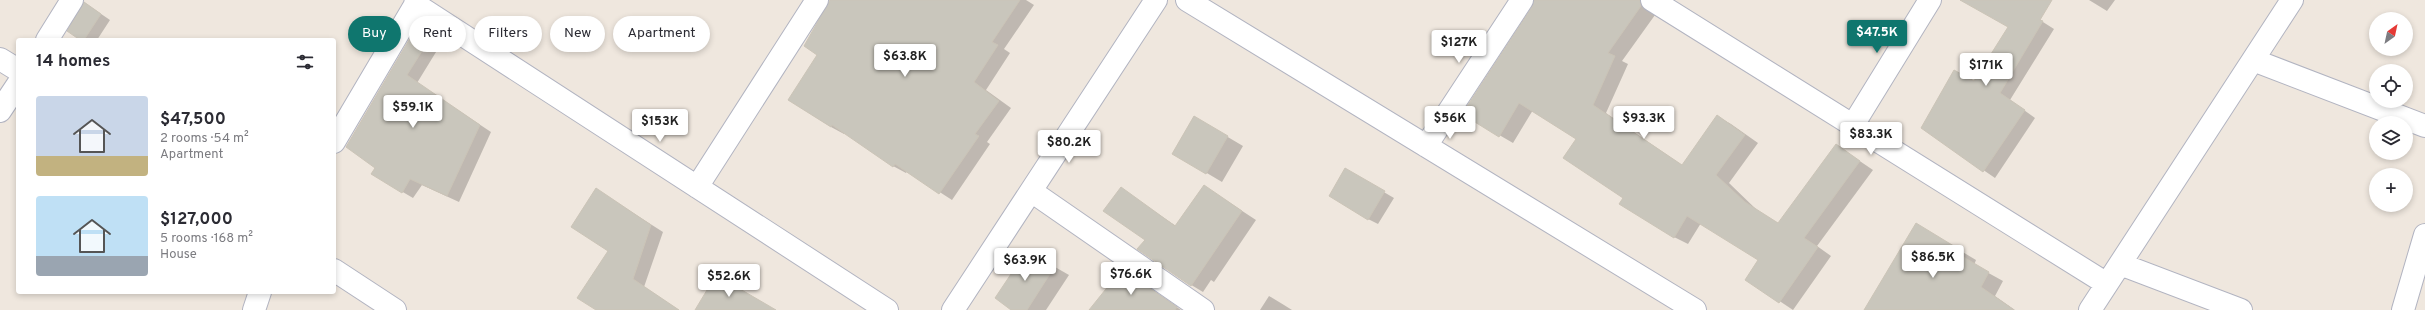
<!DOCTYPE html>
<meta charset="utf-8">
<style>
:root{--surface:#fff;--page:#f7f7f7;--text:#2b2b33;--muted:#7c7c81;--accent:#0f766e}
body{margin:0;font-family:Overpass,sans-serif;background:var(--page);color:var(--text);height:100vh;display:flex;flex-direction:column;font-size:15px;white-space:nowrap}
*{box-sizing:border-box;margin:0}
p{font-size:13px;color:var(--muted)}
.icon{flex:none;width:22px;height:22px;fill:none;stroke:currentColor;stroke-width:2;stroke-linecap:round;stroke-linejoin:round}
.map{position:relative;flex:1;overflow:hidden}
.drawer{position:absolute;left:16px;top:38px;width:320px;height:256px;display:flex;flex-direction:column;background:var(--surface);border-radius:4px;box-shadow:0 2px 6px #0003}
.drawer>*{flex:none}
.banner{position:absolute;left:348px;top:16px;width:380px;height:36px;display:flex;gap:8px}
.needle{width:26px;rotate:33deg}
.tools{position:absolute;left:2369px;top:12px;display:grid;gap:8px}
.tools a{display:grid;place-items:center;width:44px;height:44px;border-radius:50%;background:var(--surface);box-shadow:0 2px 6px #0003;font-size:20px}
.price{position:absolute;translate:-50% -34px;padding:0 9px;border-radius:4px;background:#fff;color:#222;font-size:13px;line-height:26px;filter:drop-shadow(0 1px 2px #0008)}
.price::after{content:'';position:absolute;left:50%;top:24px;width:12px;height:9px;margin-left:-6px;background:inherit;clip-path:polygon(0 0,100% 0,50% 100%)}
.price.active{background:var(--accent);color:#fff}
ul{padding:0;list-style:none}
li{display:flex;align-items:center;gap:12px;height:100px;padding:0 20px}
li span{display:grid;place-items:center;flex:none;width:112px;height:80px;border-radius:4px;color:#555}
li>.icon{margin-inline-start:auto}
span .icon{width:48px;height:48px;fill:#fffc;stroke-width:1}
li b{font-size:17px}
h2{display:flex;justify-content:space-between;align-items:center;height:48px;padding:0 20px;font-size:17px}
.tag{padding:0 14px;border-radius:18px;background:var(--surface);box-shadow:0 2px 6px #0003;font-size:14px;line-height:36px}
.tag.active{background:var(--accent);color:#fff}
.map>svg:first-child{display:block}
.shadow{fill:#0003}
.building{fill:#c9c6bc;stroke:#cbc4b7}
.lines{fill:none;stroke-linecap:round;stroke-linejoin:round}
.minor-casing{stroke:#b2b4c1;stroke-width:24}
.minor{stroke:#fff;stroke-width:22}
</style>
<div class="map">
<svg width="2425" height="310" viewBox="0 0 2425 310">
<rect width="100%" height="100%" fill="#efe7de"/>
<!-- shadow -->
<path class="shadow" d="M837 0H1026L1034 5 1004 49 1010 53 986 90 1011 108 987 142 990 144 952 200 907 171 906 173 893 166 844 132V134L831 127 789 100 819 54Z
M1534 0H1638L1654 11 1655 15 1622 61 1628 64 1606 113 1683 166 1717 116 1731 124 1758 143 1729 183 1758 211 1779 224 1836 145 1873 170 1817 246 1831 256 1793 310 1746 279 1760 260 1701 223 1688 244 1674 237 1624 198 1578 139 1533 110 1513 143 1463 114 1533 7Z
M2089 0H2115L2107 11Z
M85 3 110 20 97 40H82Z
M2032 15 2054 29 2010 100 2035 118 1995 178 1922 128 1974 83Z
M419 24 444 39 417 83 491 132 459 202 422 185 413 198 372 174 376 168Z
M1194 117 1243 146 1222 182 1173 153Z
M1346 170 1394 198 1378 224 1368 219Z
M1204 186 1256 220 1214 282 1211 280 1203 292 1188 283 1146 240 1121 189 1176 226Z
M608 197 663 232 644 287 679 310H598L610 250Z
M1931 233 1976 260 1974 265 2003 281 1995 296 2015 310H1865Z
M1027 251 1069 275 1046 310H1013Z
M1122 270 1134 277 1181 310H1091Z
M1269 296 1284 305 1292 310H1260Z"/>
<!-- building -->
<path class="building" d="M830 0H1020L992 42 998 45 974 82 999 101 975 134 979 136 939 194 895 164 893 167 832 125 831 127 788 100 817 55 804 46Z
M1534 0H1640L1641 6 1608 53 1615 56 1593 105 1682 165 1717 115 1745 135 1716 175 1745 202 1778 223 1836 144 1860 161 1804 238 1818 247 1779 303 1745 280 1758 260 1687 216 1674 238 1619 204 1623 198 1563 158 1576 139 1519 103 1499 137 1462 114 1532 7Z
M1960 0H2052L2040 20 2043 21 2000 93 2025 110 1983 172 1921 128 1954 70 1974 81 2008 27Z
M84 2 101 14 84 40H80L67 31Z
M419 23 434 32 407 75 480 125 447 196 410 179 402 193 371 174 375 168 346 147Z
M1194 116 1228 136 1206 174 1172 154Z
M1345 168 1385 191 1368 220 1329 196Z
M1204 185 1242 211 1191 286 1137 249 1145 240 1103 211 1121 187 1175 226Z
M596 188 651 225 633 279 679 310H596L577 298 608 251 571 227Z
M1916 223 1962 251 1960 255 1989 272 1981 287 2014 310H1864Z
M1027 250 1055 266 1027 310H1011L995 298Z
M1122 269 1177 307 1175 310H1089Z
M716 275 776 310H695Z"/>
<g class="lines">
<defs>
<path id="minor" d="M1187 0 1695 310
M1652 0 2107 284
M415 4 887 310
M47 40 72 0
M0 59 18 70
M2253 60 2425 126
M0 111 18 84
M1853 125 1930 0
M334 142 418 0
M1426 146 1522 0
M697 187 817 0
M1031 191 1203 310
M2120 264 2241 310
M334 270 395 310
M254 310 260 292
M953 310 1156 0
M2090 310 2292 0
M2403 310 2425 235"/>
</defs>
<!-- minor casing -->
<use href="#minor" class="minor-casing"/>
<!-- minor -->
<use href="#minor" class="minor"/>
</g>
</svg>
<div class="tools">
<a><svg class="needle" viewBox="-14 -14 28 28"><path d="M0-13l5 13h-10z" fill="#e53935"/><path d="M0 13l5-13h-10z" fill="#7c7c81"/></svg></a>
<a><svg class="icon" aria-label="locate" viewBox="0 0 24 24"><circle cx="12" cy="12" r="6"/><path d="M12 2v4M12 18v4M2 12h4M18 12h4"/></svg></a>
<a><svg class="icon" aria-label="layers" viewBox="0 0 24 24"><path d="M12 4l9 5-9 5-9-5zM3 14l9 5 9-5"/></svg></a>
<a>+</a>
</div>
<b class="price active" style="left:1877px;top:54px">$47.5K</b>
<b class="price" style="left:1459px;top:64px">$127K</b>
<b class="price" style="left:905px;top:78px">$63.8K</b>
<b class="price" style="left:1986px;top:87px">$171K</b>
<b class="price" style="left:413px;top:129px">$59.1K</b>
<b class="price" style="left:1450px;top:140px">$56K</b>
<b class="price" style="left:1644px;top:140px">$93.3K</b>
<b class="price" style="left:660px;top:143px">$153K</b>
<b class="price" style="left:1871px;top:156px">$83.3K</b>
<b class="price" style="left:1069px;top:164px">$80.2K</b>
<b class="price" style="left:1933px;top:279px">$86.5K</b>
<b class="price" style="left:1025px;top:282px">$63.9K</b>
<b class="price" style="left:1131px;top:296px">$76.6K</b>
<b class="price" style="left:729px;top:298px">$52.6K</b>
<div class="banner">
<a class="tag active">Buy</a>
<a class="tag">Rent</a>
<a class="tag">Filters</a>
<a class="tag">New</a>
<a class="tag">Apartment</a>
</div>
<section class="drawer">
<h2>14 homes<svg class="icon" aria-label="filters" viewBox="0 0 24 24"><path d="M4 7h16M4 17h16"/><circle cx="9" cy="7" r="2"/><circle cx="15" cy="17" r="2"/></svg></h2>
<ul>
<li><span style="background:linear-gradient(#c9d6e8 75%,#c2b280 0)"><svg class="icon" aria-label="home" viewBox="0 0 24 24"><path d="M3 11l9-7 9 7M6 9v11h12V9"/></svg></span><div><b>$47,500</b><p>2 rooms · 54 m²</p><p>Apartment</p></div></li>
<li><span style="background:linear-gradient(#bfe0f5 75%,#9aa5b1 0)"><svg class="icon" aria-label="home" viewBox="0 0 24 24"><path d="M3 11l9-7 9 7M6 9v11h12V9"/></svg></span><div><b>$127,000</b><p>5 rooms · 168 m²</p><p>House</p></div></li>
</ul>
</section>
</div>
